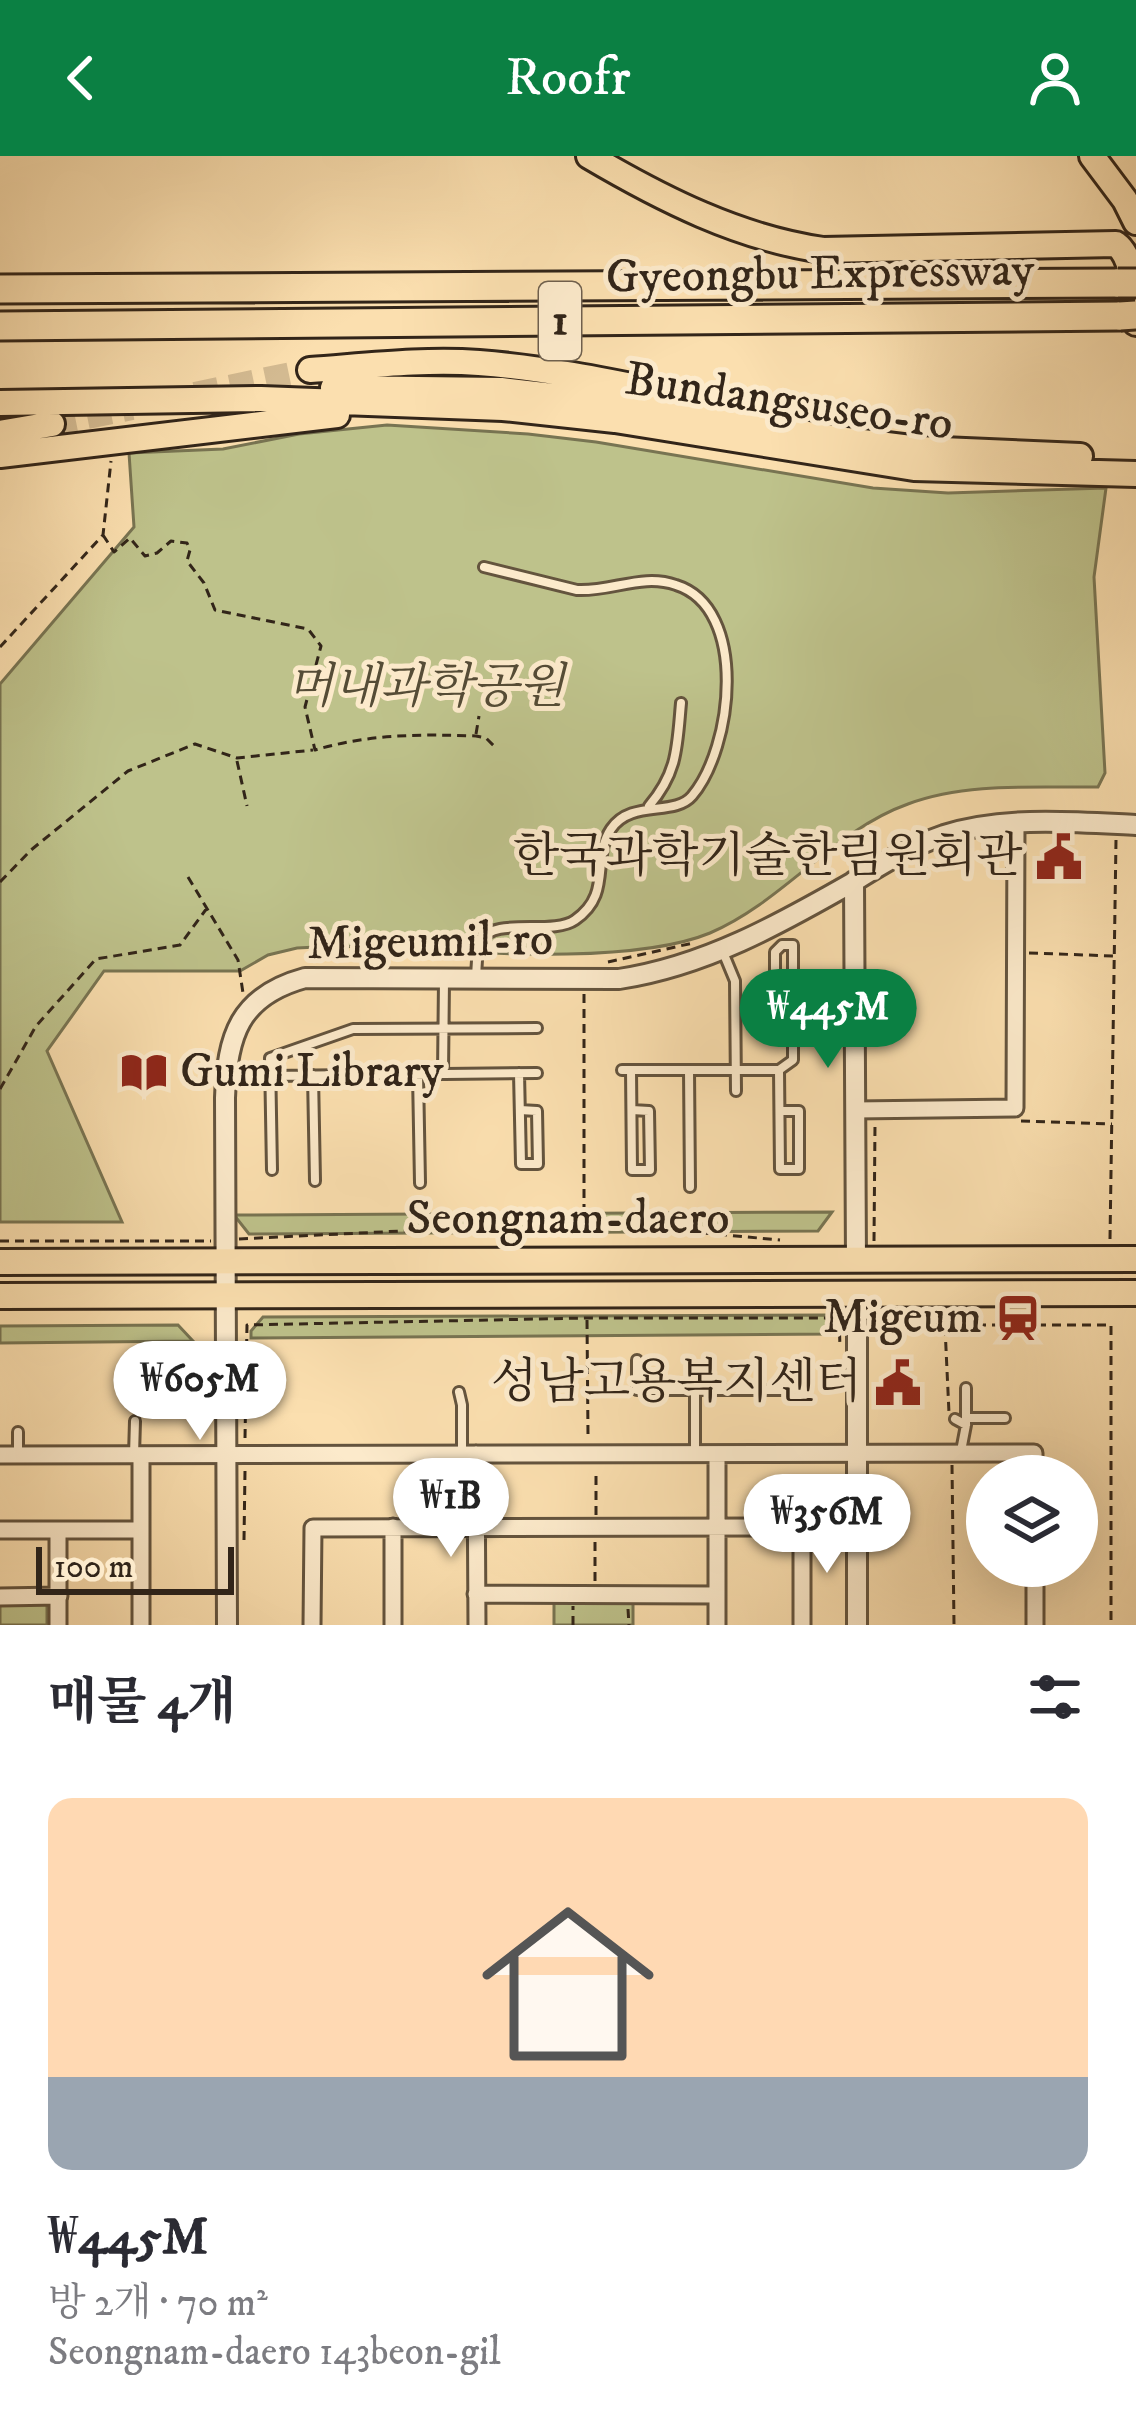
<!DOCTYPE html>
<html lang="ko">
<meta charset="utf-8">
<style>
:root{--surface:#fff;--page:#f2f2f3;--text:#2b2b33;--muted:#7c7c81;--accent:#0b8043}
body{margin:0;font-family:"IM FELL DW Pica","Noto Serif KR",serif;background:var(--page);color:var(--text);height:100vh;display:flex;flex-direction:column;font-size:45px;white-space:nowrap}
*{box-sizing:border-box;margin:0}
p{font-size:39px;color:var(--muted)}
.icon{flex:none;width:66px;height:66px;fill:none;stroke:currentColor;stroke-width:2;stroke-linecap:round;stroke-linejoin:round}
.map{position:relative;height:1469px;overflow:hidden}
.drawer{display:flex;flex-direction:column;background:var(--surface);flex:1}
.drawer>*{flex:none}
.buttons{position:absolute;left:966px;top:1299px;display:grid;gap:24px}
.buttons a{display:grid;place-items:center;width:132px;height:132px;border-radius:50%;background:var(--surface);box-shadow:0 12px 48px #0002;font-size:60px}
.scale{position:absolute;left:36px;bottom:30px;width:198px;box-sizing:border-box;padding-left:12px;border:6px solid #322519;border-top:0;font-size:33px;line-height:42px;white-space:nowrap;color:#322519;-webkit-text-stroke:9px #fceacb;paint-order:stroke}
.price{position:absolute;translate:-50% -102px;padding:0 27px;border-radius:42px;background:#fff;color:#222;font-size:39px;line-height:78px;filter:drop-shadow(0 3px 6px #0008)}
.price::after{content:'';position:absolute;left:50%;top:72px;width:36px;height:27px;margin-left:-18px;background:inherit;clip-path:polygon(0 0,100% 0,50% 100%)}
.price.current{background:var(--accent);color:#fff}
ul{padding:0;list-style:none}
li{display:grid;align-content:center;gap:24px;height:636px;padding:0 48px}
li span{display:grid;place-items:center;height:372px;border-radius:24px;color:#555}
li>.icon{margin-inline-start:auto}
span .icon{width:216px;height:216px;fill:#fffc;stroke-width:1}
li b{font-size:51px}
h2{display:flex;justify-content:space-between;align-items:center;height:144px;padding:0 48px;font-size:51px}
header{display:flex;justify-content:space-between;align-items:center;height:156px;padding:0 48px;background:var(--accent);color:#fff;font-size:54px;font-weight:600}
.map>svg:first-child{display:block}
.green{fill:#bec28b;stroke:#787452;stroke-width:3}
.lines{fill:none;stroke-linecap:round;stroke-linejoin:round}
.trunk-tunnel{stroke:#d3ba91;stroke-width:24;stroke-dasharray:24 12;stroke-linecap:butt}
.service-casing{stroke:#64543e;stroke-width:14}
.minor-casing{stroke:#64543e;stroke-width:21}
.tertiary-casing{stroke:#64543e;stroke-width:24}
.primary-casing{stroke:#322519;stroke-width:30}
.trunk-casing{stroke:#322519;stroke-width:30}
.motorway-casing{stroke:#322519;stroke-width:33}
.path{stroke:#322519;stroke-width:3;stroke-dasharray:9 6;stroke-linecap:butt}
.service{stroke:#fceacb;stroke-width:8}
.minor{stroke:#fceacb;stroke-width:15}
.tertiary{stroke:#fceacb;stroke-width:18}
.primary{stroke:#fbdfaf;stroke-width:24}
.trunk{stroke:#fbdfaf;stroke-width:24}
.motorway{stroke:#fbdfaf;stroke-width:27}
.motorway-bridge-casing{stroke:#322519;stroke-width:33;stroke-linecap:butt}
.motorway-bridge{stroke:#fbdfaf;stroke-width:27}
.labels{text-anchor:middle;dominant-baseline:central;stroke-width:10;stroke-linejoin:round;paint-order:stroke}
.shield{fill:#fceacb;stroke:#6f604e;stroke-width:3}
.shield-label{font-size:45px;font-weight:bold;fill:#322519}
.street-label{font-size:48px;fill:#322519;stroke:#fceacb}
.park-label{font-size:48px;font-style:italic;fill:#554c36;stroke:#fceacb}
.poi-label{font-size:48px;fill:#322519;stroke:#fceacb;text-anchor:end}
</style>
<header><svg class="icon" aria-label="back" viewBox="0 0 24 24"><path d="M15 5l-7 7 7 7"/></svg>Roofr<svg class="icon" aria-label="person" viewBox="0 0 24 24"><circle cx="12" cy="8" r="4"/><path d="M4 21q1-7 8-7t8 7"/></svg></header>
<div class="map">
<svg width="1136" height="1469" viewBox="0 0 1136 1469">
<rect width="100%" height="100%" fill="#fbdfaf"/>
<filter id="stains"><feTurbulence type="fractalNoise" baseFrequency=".00167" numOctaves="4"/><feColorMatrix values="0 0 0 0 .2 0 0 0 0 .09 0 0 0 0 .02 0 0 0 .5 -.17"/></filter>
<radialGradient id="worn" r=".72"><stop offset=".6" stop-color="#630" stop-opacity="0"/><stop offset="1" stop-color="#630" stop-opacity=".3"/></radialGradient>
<!-- green -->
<path class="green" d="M387 269 528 278 596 286 873 332 948 337 1106 332 1094 421 1105 617 1098 631C1036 632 967 626 908 648 834 674 783 746 710 777 623 813 434 793 337 790L297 792 268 799 240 815H104L47 895 122 1066H0V528L134 371 129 297 223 293 299 278Z
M832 1056 818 1075 249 1078 234 1059Z
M825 1159 835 1170V1178L251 1182V1175L263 1161Z
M178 1169 193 1185 0 1187V1170Z
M554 1442 633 1443V1469H554Z
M47 1443V1469H0V1444Z"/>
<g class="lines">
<!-- trunk-tunnel -->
<path class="trunk-tunnel" d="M195 238 310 214
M52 268 132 252"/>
<defs>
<path id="service" d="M649 650C678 616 677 591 681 547
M723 796 735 825 736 935
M476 821C477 811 476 794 481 785 493 760 552 780 575 764 613 738 591 703 611 673 631 643 674 661 692 640 733 592 749 452 676 429 642 417 612 436 577 434L484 411
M622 914H779L793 904V789H782L775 796V874H793
M631 914 632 1014H650L649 955 632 954
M689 914 690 1031
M779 914 780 1013H799V955H780
M519 917 521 1008H538L537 955 520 954
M418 918 420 1027
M443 918 444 824
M313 919 315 1025
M270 920 537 917
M272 1014 270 902 353 873 537 872
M637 1204V1234H787
M459 1236 462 1249V1297
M966 1262H1005
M955 1263 966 1269
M18 1276V1297
M961 1295 966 1269V1232
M695 1297V1234
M134 1299 135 1265"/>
<path id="minor" d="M855 954 1015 952 1016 669
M476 1298 477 1469
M0 1299 1034 1297V1320
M141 1299V1469
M393 1371V1469
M0 1374H141
M58 1374V1469
M1035 1410V1469
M476 1438 717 1439
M0 1441 59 1440
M312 1469 313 1372 802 1371V1469
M717 1469V1298"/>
<path id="tertiary" d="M854 725 856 1105
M857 1138V1469
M227 1469 225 942C227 880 239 840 305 822L619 823C705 810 780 768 855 725 884 707 912 690 944 679 1004 660 1074 666 1136 669"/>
<path id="primary" d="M589 0C662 43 739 82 823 94L1116 88C1136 103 1133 143 1136 167
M1092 0 1125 44 1136 66
M0 1106 1136 1103
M0 1140 1136 1137"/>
<path id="trunk" d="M310 214C366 210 423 203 479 207 558 213 634 231 711 246
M333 232 501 234 614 247 846 284 919 293 1080 300
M0 247 261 243 503 252 615 264 914 312 1136 318
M0 277 52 268
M0 299 337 259"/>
<path id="motorway" d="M0 133 1118 127
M0 170 1120 160"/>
</defs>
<!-- service casing -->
<use href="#service" class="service-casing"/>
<!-- minor casing -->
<use href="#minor" class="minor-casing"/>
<!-- tertiary casing -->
<use href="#tertiary" class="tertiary-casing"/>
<!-- primary casing -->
<use href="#primary" class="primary-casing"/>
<!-- trunk casing -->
<use href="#trunk" class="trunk-casing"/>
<!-- motorway casing -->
<use href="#motorway" class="motorway-casing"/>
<!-- path -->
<path class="path" d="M103 379 114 396 130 382 145 400 157 397 171 385 187 387 190 394 187 405 204 427 215 454 308 473 321 490 305 551 315 594C369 578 420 578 476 580L486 582 497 593
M0 491 103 379 111 305
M476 578 479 560
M237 605 247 650
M188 721 238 804 243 837
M0 726 31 694 128 615 195 588 237 602 313 594
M1029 797 1114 800
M608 806 693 787
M584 838V1066
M0 933 36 870 96 803 180 789 207 752
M1021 965 1112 968
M239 1083 584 1066 780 1084
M1110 1083 1116 684
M0 1085H211
M874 1085 875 968
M587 1164 588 1279
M872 1169H1111V1469
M945 1171 949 1257
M245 1282 247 1169 585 1162H839L840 1191
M952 1309 954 1469
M596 1359V1314
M244 1384 245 1315
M595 1425V1386
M628 1453 629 1469
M573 1469V1450"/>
<!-- service -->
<use href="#service" class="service"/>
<!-- minor -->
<use href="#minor" class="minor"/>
<!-- tertiary -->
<use href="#tertiary" class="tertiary"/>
<!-- primary -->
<use href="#primary" class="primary"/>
<!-- trunk -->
<use href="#trunk" class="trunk"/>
<!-- motorway -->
<use href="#motorway" class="motorway"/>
<defs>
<path id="motorway-bridge" d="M1118 127H1136
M1120 160 1136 159"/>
</defs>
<!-- motorway-bridge casing -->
<use href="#motorway-bridge" class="motorway-bridge-casing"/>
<!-- motorway-bridge -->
<use href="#motorway-bridge" class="motorway-bridge"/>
</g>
<!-- icons -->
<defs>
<symbol id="civic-bare" viewBox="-9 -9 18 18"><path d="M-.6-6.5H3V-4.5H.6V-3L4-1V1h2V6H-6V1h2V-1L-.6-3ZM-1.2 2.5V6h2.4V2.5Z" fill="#8f2418" stroke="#fceacb" stroke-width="2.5" paint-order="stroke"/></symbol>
<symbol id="library-bare" viewBox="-9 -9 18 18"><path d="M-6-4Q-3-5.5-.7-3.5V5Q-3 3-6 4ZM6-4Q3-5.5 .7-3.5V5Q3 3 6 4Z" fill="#8f2418" stroke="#fceacb" stroke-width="2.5" paint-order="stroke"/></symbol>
<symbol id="station-bare" viewBox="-9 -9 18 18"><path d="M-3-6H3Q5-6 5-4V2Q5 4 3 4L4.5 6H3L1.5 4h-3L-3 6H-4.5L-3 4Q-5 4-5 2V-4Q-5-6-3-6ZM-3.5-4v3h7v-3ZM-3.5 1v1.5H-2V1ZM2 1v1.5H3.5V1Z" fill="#8f2418" stroke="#fceacb" stroke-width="2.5" paint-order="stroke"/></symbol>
</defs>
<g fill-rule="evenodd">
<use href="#civic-bare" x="1026" y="668" width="66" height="66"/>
<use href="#library-bare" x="111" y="883" width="66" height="66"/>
<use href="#station-bare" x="985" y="1129" width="66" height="66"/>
<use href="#civic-bare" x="865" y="1194" width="66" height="66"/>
</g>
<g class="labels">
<!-- shield labels -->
<rect class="shield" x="539" y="126" width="42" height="78" rx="9"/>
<g class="shield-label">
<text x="560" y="165">1</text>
</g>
<!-- street labels -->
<g class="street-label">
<text transform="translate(820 118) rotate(-1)">Gyeongbu Expressway</text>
<text transform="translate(789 246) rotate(8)">Bundangsuseo-ro</text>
<text transform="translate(430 786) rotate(-1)">Migeumil-ro</text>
<text x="568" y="1063">Seongnam-daero</text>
</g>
<!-- park labels -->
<g class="park-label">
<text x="426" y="532">머내과학공원</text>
</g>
<!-- poi labels -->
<g class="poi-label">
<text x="1023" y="701">한국과학기술한림원회관</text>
<text x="180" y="916" text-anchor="start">Gumi Library</text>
<text x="982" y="1162">Migeum</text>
<text x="862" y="1227">성남고용복지센터</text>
</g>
</g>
<rect width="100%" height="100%" filter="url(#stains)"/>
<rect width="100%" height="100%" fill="url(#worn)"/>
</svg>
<div class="buttons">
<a><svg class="icon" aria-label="layers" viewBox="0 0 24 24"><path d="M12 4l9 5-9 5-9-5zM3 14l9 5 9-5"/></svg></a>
</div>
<div class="scale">100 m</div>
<b class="price current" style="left:828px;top:915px">₩445M</b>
<b class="price" style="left:200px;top:1287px">₩605M</b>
<b class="price" style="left:451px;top:1404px">₩1B</b>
<b class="price" style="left:827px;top:1420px">₩356M</b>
</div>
<section class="drawer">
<h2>매물 4개<svg class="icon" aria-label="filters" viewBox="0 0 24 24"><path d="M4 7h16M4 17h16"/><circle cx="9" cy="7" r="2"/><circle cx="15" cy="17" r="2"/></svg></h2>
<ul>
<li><span style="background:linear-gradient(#ffd9b3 75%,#9aa5b1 0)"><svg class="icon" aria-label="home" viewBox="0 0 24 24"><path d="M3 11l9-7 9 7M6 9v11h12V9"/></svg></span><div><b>₩445M</b><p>방 2개 · 70 m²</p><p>Seongnam-daero 143beon-gil</p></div></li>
</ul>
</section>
